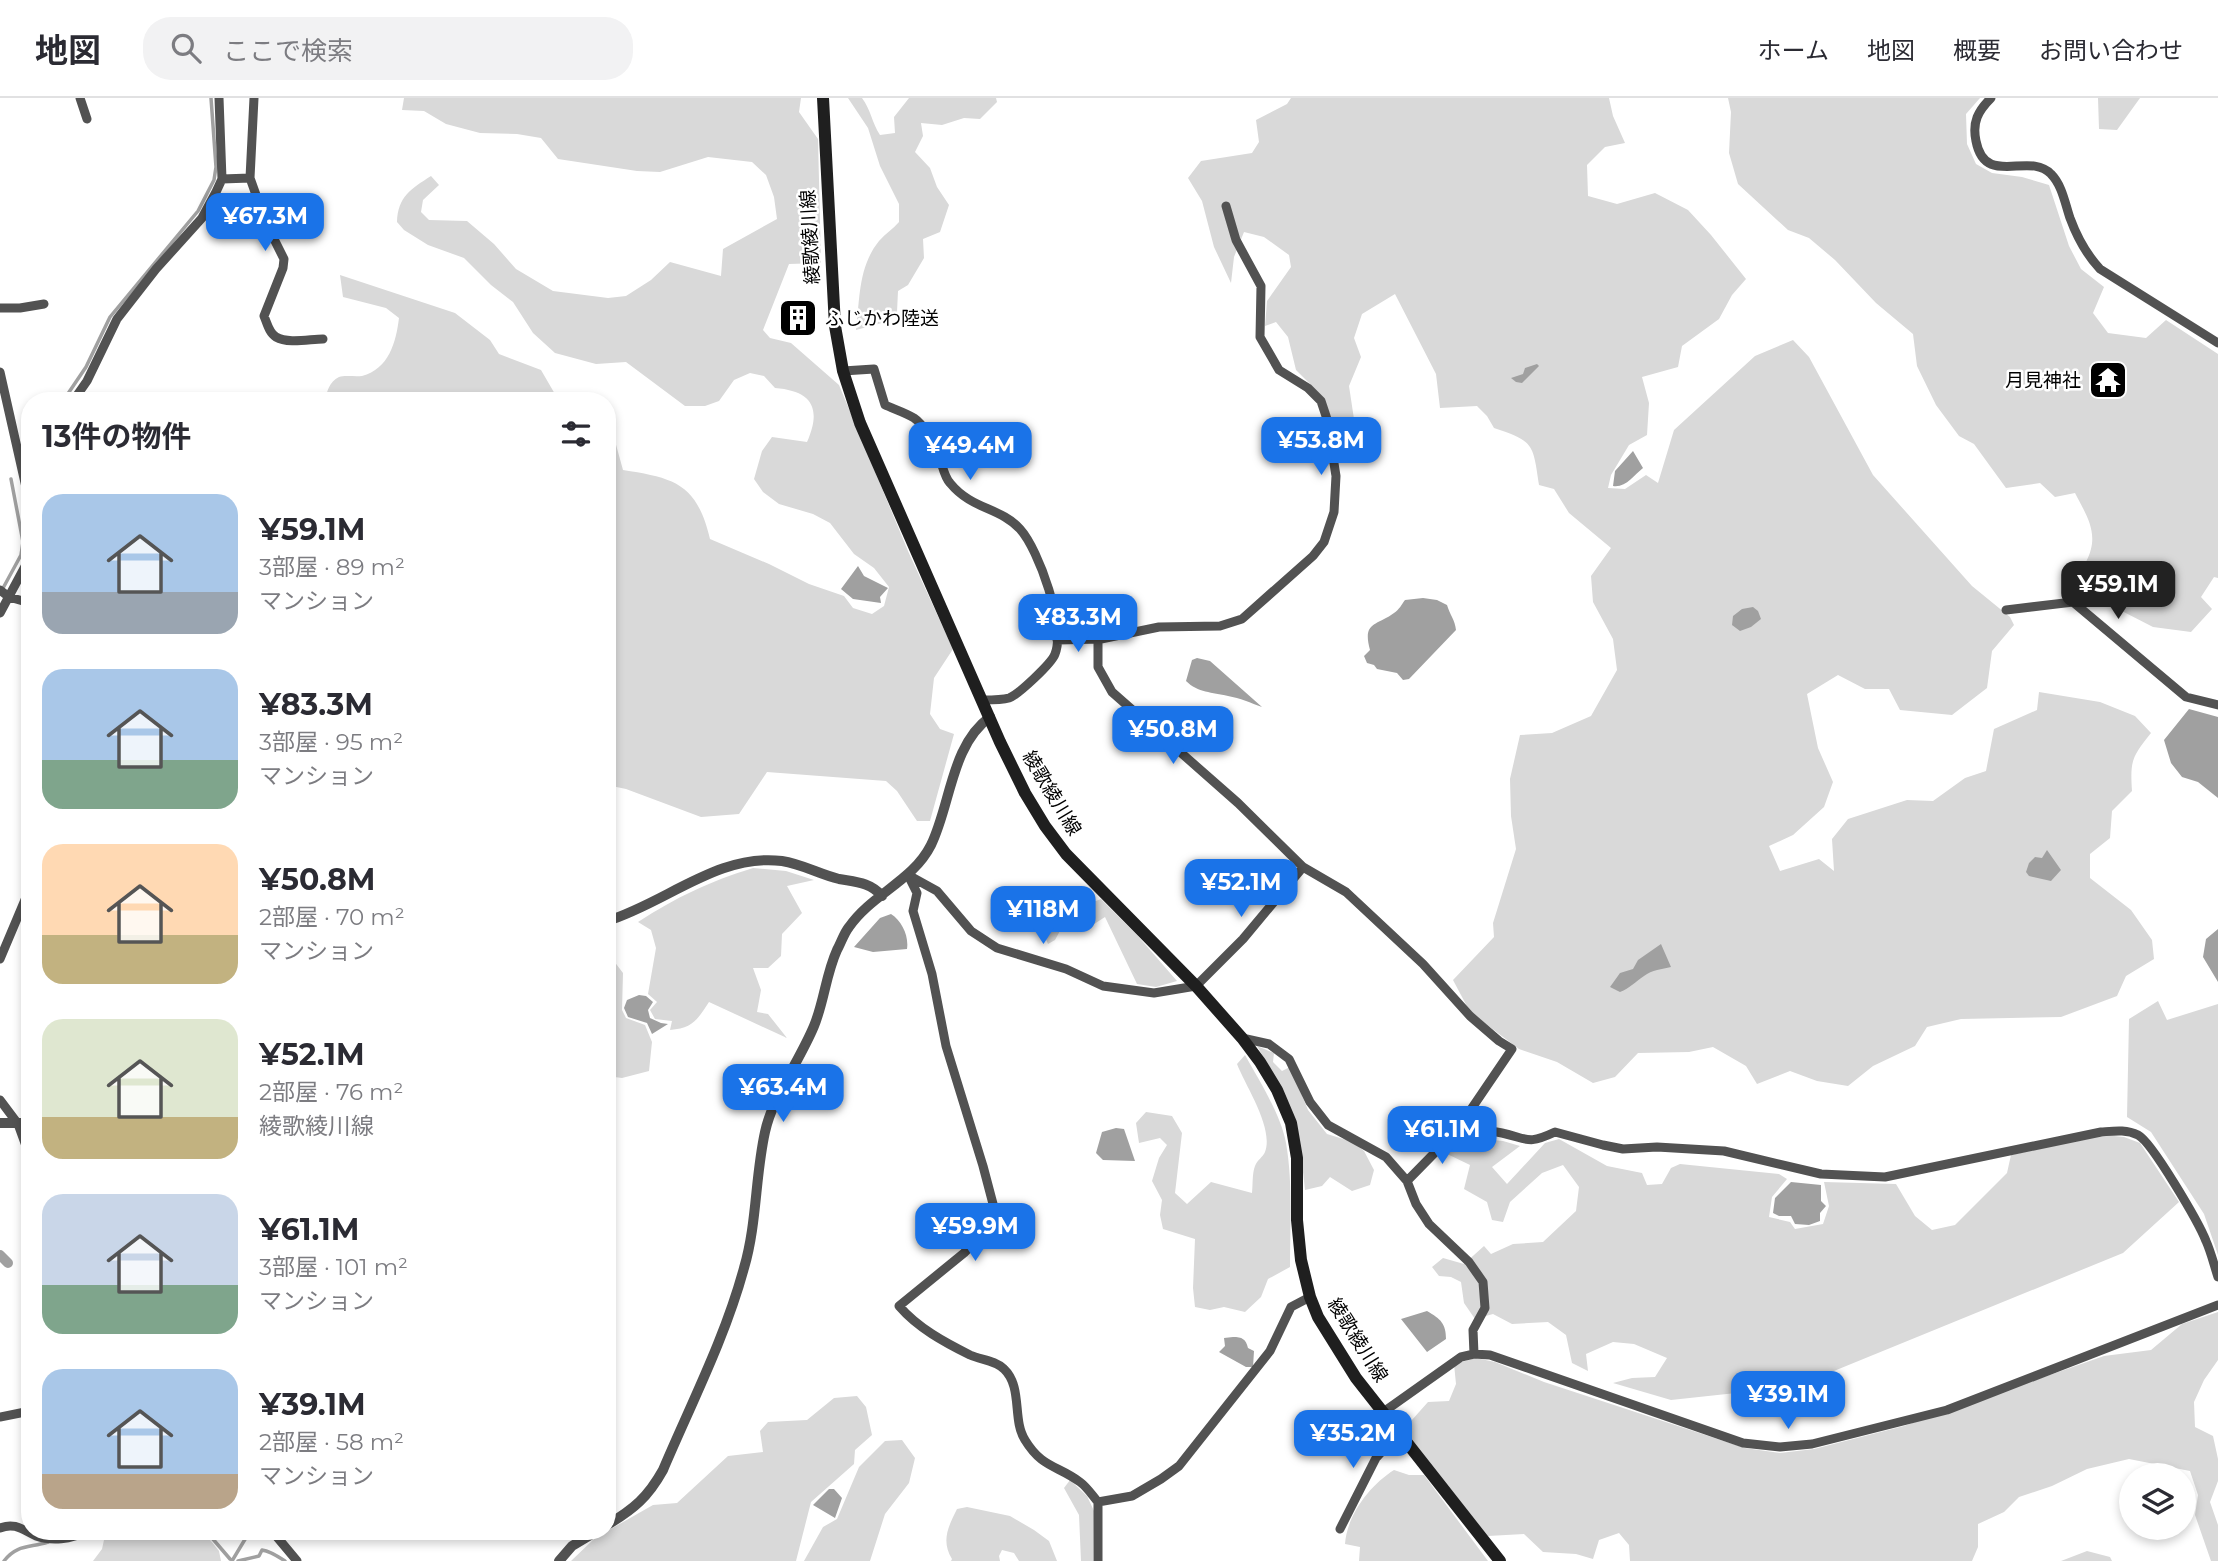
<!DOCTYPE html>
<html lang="ja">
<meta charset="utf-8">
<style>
:root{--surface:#fff;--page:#f2f2f3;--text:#2b2b33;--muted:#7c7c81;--line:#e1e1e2;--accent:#1a73e8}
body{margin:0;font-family:Montserrat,"Noto Sans JP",sans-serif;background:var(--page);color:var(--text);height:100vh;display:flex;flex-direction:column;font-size:26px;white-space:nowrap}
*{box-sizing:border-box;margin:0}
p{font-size:23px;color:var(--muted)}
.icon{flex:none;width:38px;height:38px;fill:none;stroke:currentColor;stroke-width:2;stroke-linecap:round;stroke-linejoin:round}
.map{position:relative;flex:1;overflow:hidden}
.details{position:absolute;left:21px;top:294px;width:595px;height:1148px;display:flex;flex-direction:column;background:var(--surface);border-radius:28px;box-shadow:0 4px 10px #0003}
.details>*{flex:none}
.controls{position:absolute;left:2119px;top:1365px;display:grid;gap:14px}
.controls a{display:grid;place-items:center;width:77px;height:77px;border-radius:50%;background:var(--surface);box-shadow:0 4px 10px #0003;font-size:35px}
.price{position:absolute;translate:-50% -60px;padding:0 16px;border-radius:14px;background:var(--accent);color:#fff;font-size:23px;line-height:46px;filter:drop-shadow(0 2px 4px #0008)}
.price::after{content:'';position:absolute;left:50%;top:42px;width:21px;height:16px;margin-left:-10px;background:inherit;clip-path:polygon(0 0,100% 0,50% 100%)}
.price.selected{background:#222;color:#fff}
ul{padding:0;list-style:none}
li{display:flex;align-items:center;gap:21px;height:175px;padding:0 21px}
li span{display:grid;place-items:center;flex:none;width:196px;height:140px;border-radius:21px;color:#555}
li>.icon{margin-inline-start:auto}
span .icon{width:84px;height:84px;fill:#fffc;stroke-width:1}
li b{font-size:30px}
h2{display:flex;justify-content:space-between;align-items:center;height:84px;padding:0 21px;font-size:30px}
header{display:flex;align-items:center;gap:42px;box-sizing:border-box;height:98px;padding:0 35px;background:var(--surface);border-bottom:2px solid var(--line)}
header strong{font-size:33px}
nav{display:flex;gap:38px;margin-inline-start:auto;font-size:24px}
.search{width:490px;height:63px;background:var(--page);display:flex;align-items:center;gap:18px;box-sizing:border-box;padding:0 24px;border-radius:28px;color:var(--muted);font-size:26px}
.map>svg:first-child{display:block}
.green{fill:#d9d9d9}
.water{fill:#a0a0a0}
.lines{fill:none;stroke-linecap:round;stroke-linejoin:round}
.stream{stroke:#a0a0a0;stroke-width:3.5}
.canal{stroke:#a0a0a0;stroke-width:10}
.minor{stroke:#525252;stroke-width:9}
.tertiary{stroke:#525252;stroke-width:10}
.secondary{stroke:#1f1f1f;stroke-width:12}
.labels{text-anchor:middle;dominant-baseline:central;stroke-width:5;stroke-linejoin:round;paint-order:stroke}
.street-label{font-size:19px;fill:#000;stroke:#fff}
.poi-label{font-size:19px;fill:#000;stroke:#fff;text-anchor:start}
</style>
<header>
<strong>地図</strong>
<div class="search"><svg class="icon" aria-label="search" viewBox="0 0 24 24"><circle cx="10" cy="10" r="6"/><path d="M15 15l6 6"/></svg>ここで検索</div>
<nav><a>ホーム</a><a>地図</a><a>概要</a><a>お問い合わせ</a></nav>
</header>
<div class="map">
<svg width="2218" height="1463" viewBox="0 0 2218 1463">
<rect width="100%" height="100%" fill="#fff"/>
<!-- green -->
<path class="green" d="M404 0H801L799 14 818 41 821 165 789 166 763 232 770 240 791 245 839 287 908 453 953 551 934 580 930 616 940 631 954 636 930 723H917L897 693 886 683 767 674 739 716 701 719 626 691 607 687V324L610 325 623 372C675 380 697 386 710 441L769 466 809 486 844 498 853 510 872 516 884 508 889 489 874 470 854 456 830 425 813 416 779 406 763 394 754 381 762 353 772 339 807 344C822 310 812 293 775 290L764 278 750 275 734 282 719 303 705 308H685L626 264 596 266 555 255 533 235 513 204 491 187 464 160 428 147 404 132 397 124C398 98 411 91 431 78L439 87 423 102 421 114 429 122 467 123 494 146 516 171 553 193 608 200 626 198 651 182 670 164 721 178 723 151 777 121 774 99 766 77 752 64 708 59 660 74 637 73 558 61 541 40 517 36 480 35 446 26 424 13 402 12Z
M848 0H862C871 12 872 25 880 37L895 35 894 19 909 0H996L997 4 980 21 964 20 942 27 921 25 923 38 915 54 930 70 937 89 949 107 940 134 923 141 924 160 908 187 898 193 897 214 889 223 856 232C860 201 858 169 879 143 885 136 893 131 899 124V106L880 68 868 30Z
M1291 0H1609L1613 18 1625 45 1605 49 1587 67 1588 98 1617 106 1655 95 1688 112 1711 137 1746 181 1732 197 1719 221 1682 248 1678 269 1642 279 1649 305 1647 337 1629 347 1611 377 1608 390 1625 391 1646 377 1658 385 1674 332 1755 258 1793 242 1809 259 1873 377 1972 488 2010 519 2014 527 1992 553 1987 590 1952 617 1900 612 1889 591H1865L1838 577 1807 596 1818 650 1833 684 1824 709 1793 737 1769 748 1780 773 1819 761 1834 773 1832 741 1848 721 1907 702 1933 703 1965 680 1986 673 1994 631 2037 612 2039 594 2100 604 2135 618 2151 635C2132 659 2130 662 2132 693L2112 713 2110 740 2090 756V780L2131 812 2152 842 2154 861 2126 878 2117 898 2061 919 1961 921 1927 929 1915 948 1873 968 1848 988 1817 983 1790 973 1757 986 1746 968 1713 949 1689 954 1638 955 1615 979 1593 985 1557 964 1519 951 1470 914 1453 882 1494 839 1493 825 1516 751 1511 718 1510 681 1520 637 1552 635 1591 618 1617 572 1613 541 1593 504 1591 478 1611 450 1569 415 1554 391 1539 387C1533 346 1534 343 1494 330L1487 318 1477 308 1440 310 1436 276 1395 196 1362 216 1354 240 1361 259 1349 288 1357 341 1342 358 1336 330 1322 298 1296 272 1288 239 1276 224 1265 228 1267 203 1291 169 1289 157 1264 139 1244 134 1234 159 1231 185 1214 149 1202 103 1188 80 1201 63 1252 55 1259 44 1256 22 1287 6Z
M1728 0H1980L1966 16 1967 46 1976 66 1992 75 2022 79 2049 87 2069 148 2081 171 2104 189 2093 215 2108 235 2146 240 2166 222 2218 256V480L2214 479 2201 499 2212 511 2191 534 2153 529 2116 510 2086 464C2100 437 2088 420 2075 395L2055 399 2040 385 2006 390 1974 346 1959 338 1936 307 1917 268 1913 236 1876 205 1835 162 1809 140 1788 132 1738 86 1729 55 1731 14Z
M2098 0H2140L2117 32 2099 31Z
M340 177 455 215 490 242 499 256 541 272 559 303H325C327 293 329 284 339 279 345 277 355 279 362 278 389 271 396 244 399 220L386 210 343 199Z
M753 770 786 773 814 782 787 788 802 815 782 836 781 858 768 870H753L761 892 757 914 768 916 787 940 709 904C697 922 693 930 670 932L672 923 655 921 650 912 657 904 648 896 656 850 651 832 638 824C677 799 708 784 753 770Z
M1101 801 1137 837 1177 883 1156 889 1137 886 1105 819 1091 828 1062 829 1055 842 1048 846 1039 825Z
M607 854 623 875 622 912 626 920 645 927 652 944 649 973 622 980 607 978Z
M2158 903 2167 922 2218 906V1157L2204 1116 2151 1034 2127 1019 2129 921Z
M1257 948 1274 955 1273 964 1282 973 1290 969 1308 1012 1327 1036 1353 1044 1364 1053 1374 1072 1370 1087 1352 1093 1330 1079 1322 1088 1305 1092C1301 1041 1284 991 1257 948Z
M1245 957C1259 982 1281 1017 1286 1045 1293 1085 1290 1128 1290 1169L1268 1181 1261 1199 1245 1214 1224 1209 1210 1212 1195 1209 1193 1190 1195 1141 1163 1131 1160 1117 1162 1102 1152 1083 1159 1060 1167 1047 1160 1040 1139 1045 1136 1025 1146 1014 1172 1018 1182 1035 1175 1095 1187 1106 1211 1084 1252 1095C1253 1086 1252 1076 1255 1068 1257 1062 1263 1059 1265 1054 1274 1030 1246 989 1237 966Z
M2104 1037 2124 1039 2140 1045 2179 1104 2123 1155 1829 1275 1783 1290 1671 1302 1613 1285 1632 1280 1655 1279 1667 1260 1634 1246 1613 1244 1586 1256 1588 1273 1572 1265 1566 1237 1548 1224 1512 1226 1493 1216 1475 1221 1464 1205 1461 1184 1451 1179 1439 1178 1432 1169 1443 1160 1464 1166 1484 1148 1491 1156 1513 1146 1543 1144 1576 1113 1579 1089 1563 1067 1542 1075 1510 1104 1503 1124 1492 1122 1487 1104 1464 1091 1470 1067 1441 1053 1460 1039 1503 1043 1520 1048 1492 1069 1507 1086 1545 1045 1559 1041 1607 1068 1642 1075 1647 1087 1662 1086 1671 1070 1680 1066 1779 1076 1787 1081 1772 1099 1769 1119 1790 1124 1795 1131 1823 1126 1829 1108 1824 1084 1896 1086 1915 1118 1932 1132 1955 1127 2007 1075 2011 1057Z
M2218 1214V1262L2204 1282 2194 1304 2195 1329 2213 1338 2218 1361V1383L2210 1404 2218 1427V1463H2211L2195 1417 2198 1397 2190 1373 2129 1361 2087 1371 2052 1388 2019 1399 2004 1414 1978 1426V1449L1972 1463H1630L1629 1447 1619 1435 1599 1442 1593 1461 1576 1456 1543 1454 1524 1436 1488 1438 1403 1332 1428 1304 1449 1303 1456 1286 1454 1266 1476 1260 1495 1264 1544 1284 1745 1350 1780 1355 1814 1351 1904 1328 2104 1258 2151 1252 2182 1226Z
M857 1298 866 1309 872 1337 855 1352 854 1366 811 1404 796 1463H571L595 1440 653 1407 677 1405 728 1358 763 1354 760 1333 768 1324 807 1322 834 1300Z
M902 1342 915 1360 909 1385 885 1416 870 1463H804L823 1429 837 1421 859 1369 885 1343Z
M1394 1372 1409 1377H1424L1488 1463H1359L1360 1449 1345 1446C1347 1417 1370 1387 1394 1372Z
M1070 1382 1087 1398 1094 1413 1093 1463H1081L1079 1417 1064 1390Z
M967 1409 1010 1418 1034 1432 1049 1443 1057 1463H1019L1014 1455 1002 1452 999 1458 1000 1463H951L952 1461C941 1443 948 1429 957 1411Z
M106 1433H203L219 1453 221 1463H93L102 1451Z
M2087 1453 2110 1459 2112 1463H2061Z"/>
<!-- water -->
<path class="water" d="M1537 266 1539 268 1522 285 1516 284 1511 280 1523 276 1525 270Z
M1633 353 1643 370C1634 377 1626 390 1613 388L1615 373Z
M858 468 864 478 888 490 880 499 881 505 853 501 841 491Z
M1423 500 1437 502 1447 507C1450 517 1455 522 1456 532L1409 581 1403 582 1397 575 1377 571 1374 567 1367 565 1364 558 1370 552C1362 523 1377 528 1394 515 1399 512 1402 506 1405 502Z
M1753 509 1758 513 1761 521 1751 529 1740 533 1732 527 1733 518 1742 511Z
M1197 560 1210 563 1262 609C1251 605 1240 600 1228 598 1212 594 1198 595 1186 583L1192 562Z
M2189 611 2218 619V700L2198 684 2182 679 2171 665 2164 642Z
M2047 752 2061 772 2051 783 2029 778 2026 774 2029 765 2035 759 2042 760Z
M891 816C902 823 909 838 907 851L873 854 854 849 880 820Z
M2218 831V884L2203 859 2206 841Z
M1661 846 1671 869C1662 871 1652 872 1644 878 1635 884 1630 890 1620 894L1610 889 1620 875 1633 871 1638 862Z
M639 897 646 898 653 904 648 912 650 920 661 925 668 926 652 936 647 925 628 919 624 910 627 902Z
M1116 1030 1124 1031 1135 1063 1103 1062 1096 1055 1102 1034Z
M1791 1084 1821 1087V1103L1826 1108 1820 1115V1123L1809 1127 1795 1126 1791 1118H1779L1773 1115 1775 1100Z
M1427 1213C1441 1221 1446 1226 1446 1241L1427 1254 1401 1221Z
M1233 1239C1242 1239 1246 1241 1248 1250L1254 1253 1253 1269H1246L1219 1254 1225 1248 1224 1240Z
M829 1391H834L842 1400 835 1420 813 1407Z"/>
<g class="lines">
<!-- stream -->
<path class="stream" d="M63 303 86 269 110 219 198 113 214 82 216 69 211 0
M26 348 30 343
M2 492 21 457 23 444 11 381
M206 1433 230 1461
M4 1463C17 1446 30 1450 48 1444L55 1433
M232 1463 250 1433
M238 1463 259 1458 262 1452C270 1453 279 1459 285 1463"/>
<!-- canal -->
<path class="canal" d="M0 1157 8 1165"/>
<!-- minor -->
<path class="minor" d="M80 0 87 21
M254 0 250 80 266 125 284 161 283 170 264 218C267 225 269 235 276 239 288 246 310 241 323 241
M1991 0C1978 13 1972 24 1976 43 1985 90 2029 53 2051 76 2062 87 2065 105 2070 120 2077 139 2086 156 2100 171L2218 245
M222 81 250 80
M0 210H20L44 206
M843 273 874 271 885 307C894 311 906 315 914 320 926 328 934 348 940 361 943 369 944 378 950 385 972 412 1000 409 1020 431 1039 452 1066 529 1055 556 1052 565 1018 597 1009 600 1002 602 991 602 983 602
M0 274 30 407
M73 303 87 283 117 221 156 171 202 120 216 94 222 81 219 0
M28 360 30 356
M0 492 9 499 30 505
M2006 512 2073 504 2186 599 2218 607
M0 515 30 459
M1098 541V569L1112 594 1238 705 1303 769 1346 794 1423 866 1470 918 1499 943 1512 951 1457 1032 1407 1083
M1057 542 1101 541 1159 529 1220 528 1242 521 1313 458 1324 444 1334 414 1336 378 1327 321 1321 303 1308 290 1279 272 1260 239 1261 188 1236 142 1226 108
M908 777 917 795 913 813 932 876 946 948 983 1068 997 1121 964 1155 899 1208C918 1230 944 1244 970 1257 981 1262 995 1262 1004 1271 1023 1289 1012 1322 1025 1342 1042 1370 1057 1367 1080 1384 1087 1389 1092 1397 1098 1404V1463
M908 777 937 793 971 833 997 850 1066 871 1103 888 1154 895 1196 888 1243 841 1303 769
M0 861 27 797 30 762
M1242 940 1269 946 1289 961 1310 1004 1328 1027 1386 1059 1407 1083 1416 1106 1429 1126 1469 1164 1483 1184 1485 1210 1473 1232 1474 1256
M0 1002 18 1026 30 1059
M1457 1032C1471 1033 1488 1032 1502 1035 1529 1041 1527 1047 1555 1034L1603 1047 1623 1051 1657 1049 1724 1053 1821 1076 1885 1079 2101 1034C2114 1033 2126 1031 2138 1037 2152 1044 2199 1125 2206 1143 2211 1154 2214 1167 2218 1179
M1382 1315 1461 1259 1474 1256 1490 1257 1743 1345 1780 1349 1812 1346 1947 1312 2218 1207
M0 1319 30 1313
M1098 1404 1132 1398 1161 1381 1179 1368 1270 1253 1291 1209 1310 1199
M0 1430C15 1424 23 1432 36 1438 51 1443 72 1442 85 1433
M1340 1431 1376 1360 1399 1335
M272 1433 297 1463"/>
<!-- tertiary -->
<path class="tertiary" d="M607 823C666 805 718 755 782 763 802 766 819 776 839 781 855 784 870 784 882 798
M0 1025H30
M607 1427C634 1411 648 1399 663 1372 691 1306 725 1240 744 1170 757 1126 755 1079 765 1034 772 1000 800 962 814 928 824 904 826 876 837 852 841 845 844 835 849 829 872 796 913 783 931 747 951 706 951 647 990 619
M559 1463 572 1448 597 1433"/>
<!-- secondary -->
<path class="secondary" d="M823 0 835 228 843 273 860 325 1000 644 1025 695 1045 728 1066 756 1196 888 1242 940 1260 964 1277 992 1291 1025 1297 1060V1122L1301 1162 1310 1199 1318 1219 1356 1280 1500 1463"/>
</g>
<!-- icons -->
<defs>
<symbol id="building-square" viewBox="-11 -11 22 22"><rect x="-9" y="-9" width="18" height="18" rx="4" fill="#000" stroke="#fff"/><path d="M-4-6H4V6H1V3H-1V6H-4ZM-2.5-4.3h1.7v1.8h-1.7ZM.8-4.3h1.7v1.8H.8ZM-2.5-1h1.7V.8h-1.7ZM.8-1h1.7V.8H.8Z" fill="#fff"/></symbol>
<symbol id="temple-square" viewBox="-11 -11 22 22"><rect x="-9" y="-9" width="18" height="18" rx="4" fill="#000" stroke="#fff"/><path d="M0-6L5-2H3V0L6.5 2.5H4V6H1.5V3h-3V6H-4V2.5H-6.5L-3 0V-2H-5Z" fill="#fff"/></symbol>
</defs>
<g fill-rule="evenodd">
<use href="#building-square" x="776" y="198" width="44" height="44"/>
<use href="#temple-square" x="2086" y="260" width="44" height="44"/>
</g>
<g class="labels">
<!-- street labels -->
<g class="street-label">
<text transform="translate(810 139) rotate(-93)">綾歌綾川線</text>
<text transform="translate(1052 695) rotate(59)">綾歌綾川線</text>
<text transform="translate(1358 1242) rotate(58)">綾歌綾川線</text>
</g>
<!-- poi labels -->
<g class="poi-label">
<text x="825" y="220">ふじかわ陸送</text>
<text x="2081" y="282" text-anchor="end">月見神社</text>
</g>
</g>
</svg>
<div class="controls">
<a><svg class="icon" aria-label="layers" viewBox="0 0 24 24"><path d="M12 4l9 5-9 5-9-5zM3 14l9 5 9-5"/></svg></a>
</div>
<b class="price" style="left:265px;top:155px">¥67.3M</b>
<b class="price" style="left:1321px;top:379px">¥53.8M</b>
<b class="price" style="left:970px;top:384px">¥49.4M</b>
<b class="price selected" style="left:2118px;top:523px">¥59.1M</b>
<b class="price" style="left:1078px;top:556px">¥83.3M</b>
<b class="price" style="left:1173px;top:668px">¥50.8M</b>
<b class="price" style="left:1241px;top:821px">¥52.1M</b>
<b class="price" style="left:1043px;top:848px">¥118M</b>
<b class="price" style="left:783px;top:1026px">¥63.4M</b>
<b class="price" style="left:1442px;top:1068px">¥61.1M</b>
<b class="price" style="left:975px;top:1165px">¥59.9M</b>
<b class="price" style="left:1788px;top:1333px">¥39.1M</b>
<b class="price" style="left:1353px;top:1372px">¥35.2M</b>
<section class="details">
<h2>13件の物件<svg class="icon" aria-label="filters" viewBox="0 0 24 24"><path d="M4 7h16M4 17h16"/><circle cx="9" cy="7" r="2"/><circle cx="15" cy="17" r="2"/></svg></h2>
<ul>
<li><span style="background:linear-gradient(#a9c7e8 70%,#9aa5b1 0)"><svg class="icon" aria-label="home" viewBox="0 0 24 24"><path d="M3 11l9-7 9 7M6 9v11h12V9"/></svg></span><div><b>¥59.1M</b><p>3部屋 · 89 m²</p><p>マンション</p></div></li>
<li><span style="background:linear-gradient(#a9c7e8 65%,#7fa58c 0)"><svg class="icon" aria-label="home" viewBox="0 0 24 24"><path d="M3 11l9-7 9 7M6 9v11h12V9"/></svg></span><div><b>¥83.3M</b><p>3部屋 · 95 m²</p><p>マンション</p></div></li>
<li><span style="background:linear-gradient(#ffd9b3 65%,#c2b280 0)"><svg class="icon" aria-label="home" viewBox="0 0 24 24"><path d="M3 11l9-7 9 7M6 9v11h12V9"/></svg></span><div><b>¥50.8M</b><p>2部屋 · 70 m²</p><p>マンション</p></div></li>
<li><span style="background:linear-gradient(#dfe7d0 70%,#c2b280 0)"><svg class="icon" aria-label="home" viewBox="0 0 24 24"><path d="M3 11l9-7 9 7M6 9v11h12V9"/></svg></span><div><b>¥52.1M</b><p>2部屋 · 76 m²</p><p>綾歌綾川線</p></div></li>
<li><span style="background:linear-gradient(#c9d6e8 65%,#7fa58c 0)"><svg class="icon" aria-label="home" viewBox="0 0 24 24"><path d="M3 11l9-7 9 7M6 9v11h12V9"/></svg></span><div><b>¥61.1M</b><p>3部屋 · 101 m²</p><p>マンション</p></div></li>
<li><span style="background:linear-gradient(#a9c7e8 75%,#b9a48a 0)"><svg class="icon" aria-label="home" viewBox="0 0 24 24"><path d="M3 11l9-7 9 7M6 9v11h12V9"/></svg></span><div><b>¥39.1M</b><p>2部屋 · 58 m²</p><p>マンション</p></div></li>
</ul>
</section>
</div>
